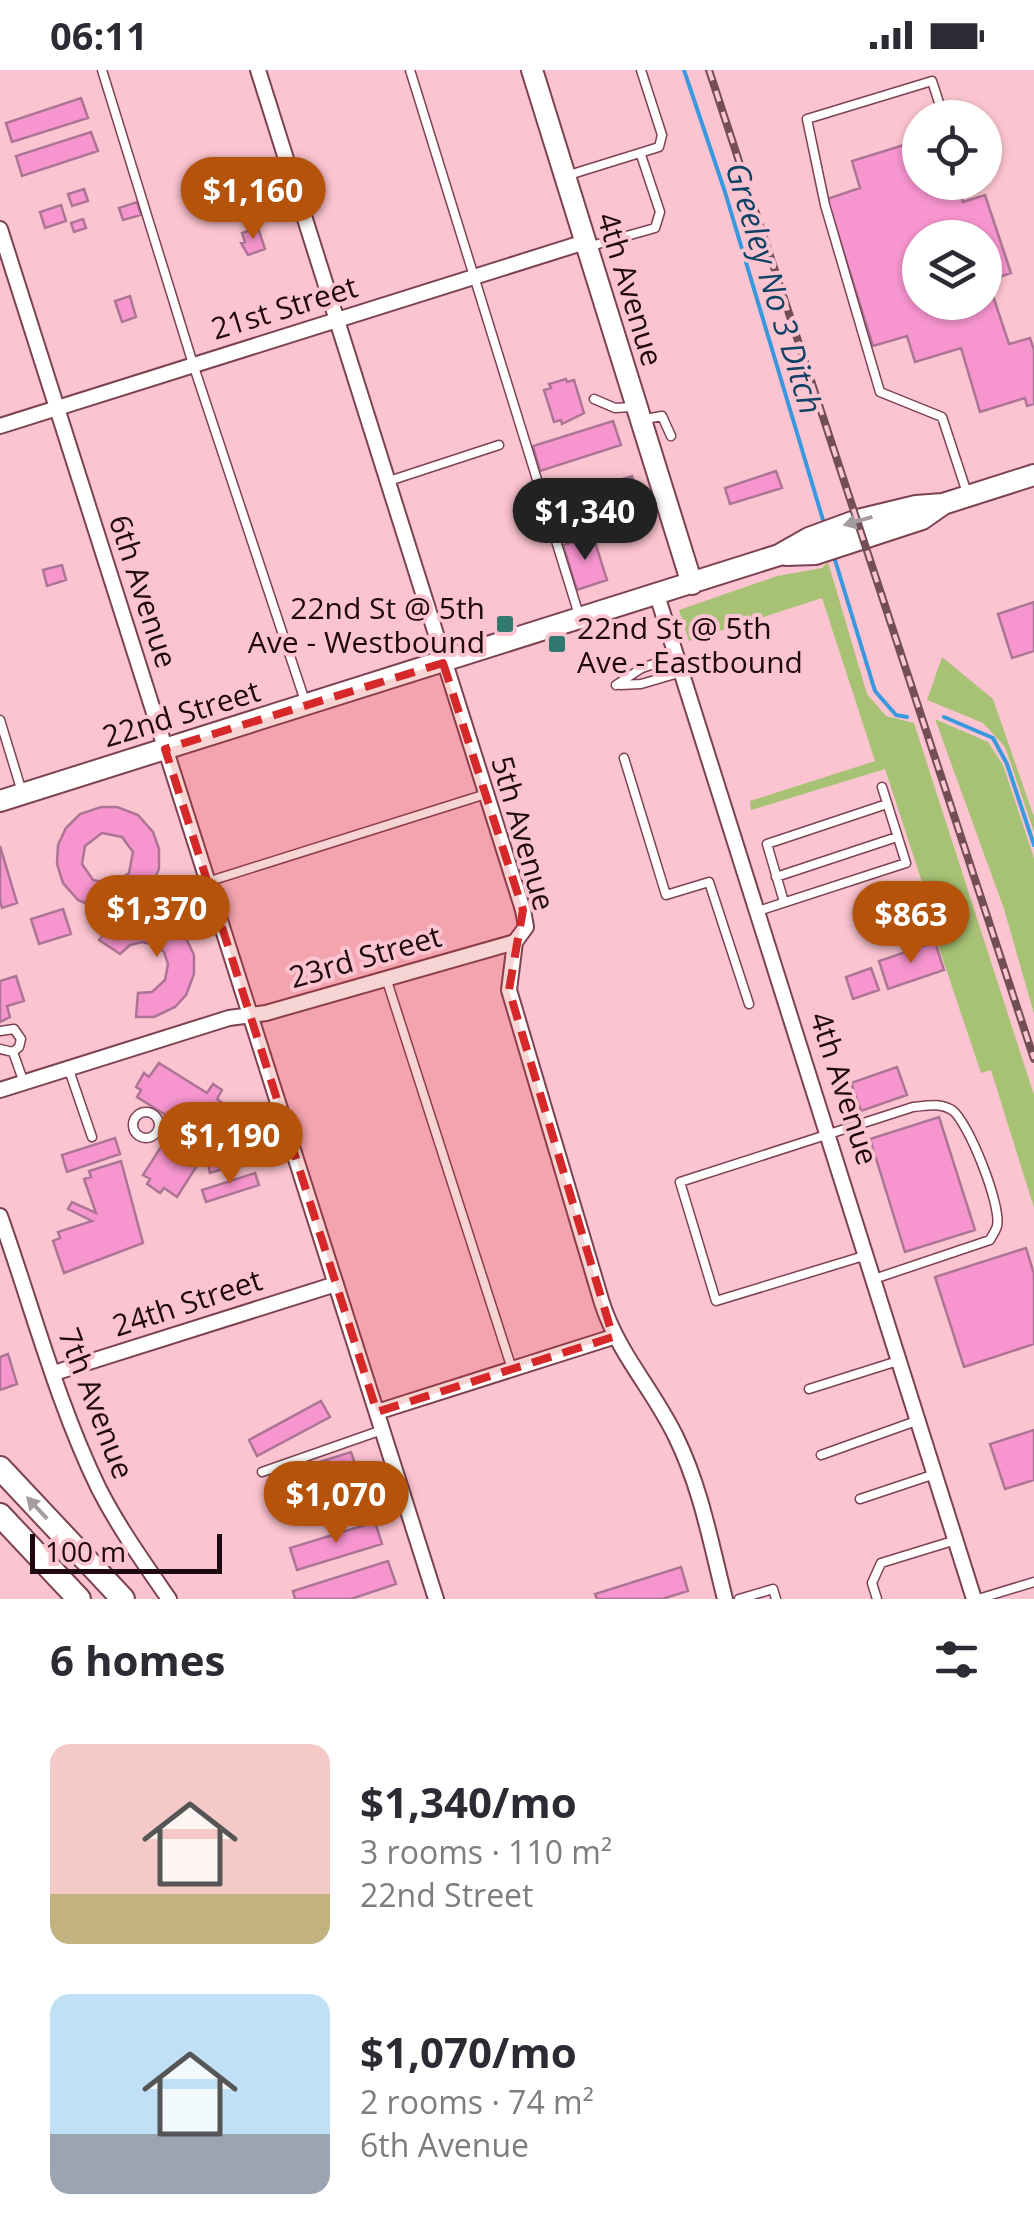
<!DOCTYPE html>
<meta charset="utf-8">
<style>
:root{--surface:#fff;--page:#f7f7f7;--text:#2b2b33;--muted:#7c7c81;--accent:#b45309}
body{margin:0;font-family:"Open Sans",sans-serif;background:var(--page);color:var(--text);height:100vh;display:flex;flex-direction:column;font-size:38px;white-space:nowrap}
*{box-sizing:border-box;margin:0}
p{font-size:32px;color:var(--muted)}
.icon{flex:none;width:55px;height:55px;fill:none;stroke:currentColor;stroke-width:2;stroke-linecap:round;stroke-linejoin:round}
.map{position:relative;height:1529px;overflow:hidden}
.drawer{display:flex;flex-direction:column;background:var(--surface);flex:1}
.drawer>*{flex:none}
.controls{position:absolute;left:902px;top:30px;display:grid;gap:20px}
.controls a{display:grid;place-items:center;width:100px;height:100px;border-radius:50%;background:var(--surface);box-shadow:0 2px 8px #0004;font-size:50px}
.scale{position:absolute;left:30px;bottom:25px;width:192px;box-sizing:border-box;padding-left:10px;border:5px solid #1f080f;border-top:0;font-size:28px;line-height:35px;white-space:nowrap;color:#1f080f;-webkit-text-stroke:8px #fcc4d0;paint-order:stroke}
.price{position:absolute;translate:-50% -85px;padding:0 22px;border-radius:35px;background:var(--accent);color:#fff;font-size:32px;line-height:65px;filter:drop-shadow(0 2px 5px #0008)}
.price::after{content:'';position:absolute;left:50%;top:60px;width:30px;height:22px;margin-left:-15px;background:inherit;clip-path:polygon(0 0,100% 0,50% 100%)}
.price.on{background:#222;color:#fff}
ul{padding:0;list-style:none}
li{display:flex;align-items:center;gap:30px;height:250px;padding:0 50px}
li span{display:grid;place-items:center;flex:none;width:280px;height:200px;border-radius:20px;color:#555}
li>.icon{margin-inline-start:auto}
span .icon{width:120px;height:120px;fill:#fffc;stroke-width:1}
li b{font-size:42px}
h2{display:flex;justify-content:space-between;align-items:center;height:120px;padding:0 50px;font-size:42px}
.status{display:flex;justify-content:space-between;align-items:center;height:70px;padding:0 50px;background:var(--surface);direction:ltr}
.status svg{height:28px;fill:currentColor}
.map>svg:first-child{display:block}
.green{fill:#a7c274}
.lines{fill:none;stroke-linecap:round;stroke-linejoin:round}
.stream{stroke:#3a99de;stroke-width:4}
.building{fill:#f795cf;stroke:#ad7595;stroke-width:2.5;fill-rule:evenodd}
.lane-casing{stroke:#7c4251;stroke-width:11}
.street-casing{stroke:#7c4251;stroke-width:18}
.secondary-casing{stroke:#7c4251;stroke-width:24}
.primary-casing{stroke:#7c4251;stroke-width:26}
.lane{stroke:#fff;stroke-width:8}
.street{stroke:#fff;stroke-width:14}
.secondary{stroke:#fff;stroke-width:20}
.primary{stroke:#fff;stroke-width:22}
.rail-casing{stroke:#724e57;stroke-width:8}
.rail{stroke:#fcc4d0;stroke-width:4;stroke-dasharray:11;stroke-linecap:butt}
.oneway{fill:#a59c9f}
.marked{fill:#d62828;fill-opacity:0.2;stroke:#d62828;stroke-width:8;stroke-dasharray:20 12;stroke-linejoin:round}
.poi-dot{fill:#31786f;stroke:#fcc4d0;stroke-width:4}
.labels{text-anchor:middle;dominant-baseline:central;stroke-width:8;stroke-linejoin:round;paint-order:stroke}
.street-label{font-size:30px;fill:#1f080f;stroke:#fcc4d0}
.poi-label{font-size:30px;fill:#1f080f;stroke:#fcc4d0;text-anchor:end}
.water-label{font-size:32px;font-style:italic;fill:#0f4265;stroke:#fcc4d0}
</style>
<div class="status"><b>06:11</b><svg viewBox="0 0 49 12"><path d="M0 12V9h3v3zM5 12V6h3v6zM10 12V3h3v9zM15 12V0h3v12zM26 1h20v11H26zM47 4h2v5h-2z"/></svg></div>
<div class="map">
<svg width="1034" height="1529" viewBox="0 0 1034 1529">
<rect width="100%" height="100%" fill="#fcc4d0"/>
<!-- green -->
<path class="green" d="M828 492 867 624 886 646 914 653 1034 1025V1138L991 1000 981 1003 936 869 940 867 885 699 751 740 750 731 875 691 822 528 689 571 679 540 777 506 822 498Z
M942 587 993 629 1034 747V762L1005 677 983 653 927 630Z
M935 649 988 672 1003 695 1034 788V944L1004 839Z"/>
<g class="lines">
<!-- stream -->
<path class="stream" d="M684 0 725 122 823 450
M835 490 875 621 896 645 907 647
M944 647 993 668 1007 694 1034 775"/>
</g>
<!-- building -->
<path class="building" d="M81 28 88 48 12 72 6 53Z
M91 62 98 81 22 106 16 86Z
M920 70V112H957L963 132 985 125 1011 203 988 211 1009 274 1030 268 1034 280V334L1027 336 1025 328 980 342 961 278 915 292 907 266 873 276 827 129 860 118 852 91ZM920 168H985V232H920Z
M84 119 88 131 72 136 68 124Z
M137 132 141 145 123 150 119 138Z
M61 135 66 151 45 158 40 142Z
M83 149 86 158 74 162 71 153Z
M258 158 265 179 248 185 241 173 245 172 242 163Z
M130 226 136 247 122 252 115 231Z
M566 309 567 312 574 310 584 343 562 354 561 350 554 352 544 320 551 318 549 314Z
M613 351 621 375 540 401 533 376Z
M776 401 782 418 730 434 725 418Z
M632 406 645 447 590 464 577 423Z
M574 423 579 438 556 445 551 431Z
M593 466 607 510 577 520 563 475Z
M62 495 66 510 47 516 43 500Z
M1034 532V581L1012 588 998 544Z
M101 737H117L138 745 153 762 159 779V799L149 819 134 832 116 838H96L78 830 63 813 57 794 58 775 66 758 80 744ZM102 763 122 767 133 782 129 803 113 814 93 810 82 794 85 776Z
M0 776 17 833 2 838 0 830Z
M63 839 71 864 39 874 31 849Z
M133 846H155L173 854 186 868 194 885V904L186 925 175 937 154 947H136L138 923 152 922 165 910 168 894 164 882 155 875 142 872 130 875 120 884 99 870 113 855Z
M935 872 944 900 888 919 879 891Z
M871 898 879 920 853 929 846 907Z
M16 906 24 931 7 936 10 947 0 952V911Z
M159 993 207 1023 213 1014 222 1020 217 1029 233 1040 222 1057 232 1063 222 1078 212 1072 177 1127 164 1118 160 1123 147 1114 150 1109 143 1105 177 1052 137 1027 141 1020 136 1017 144 1003 149 1007Z
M897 997 907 1025 861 1041 851 1013Z
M165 1047 177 1052 174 1058 167 1059Z
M939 1047 975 1160 905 1182 870 1069Z
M115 1068 120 1084 67 1102 62 1085Z
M248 1078 252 1090 210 1103 207 1091Z
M121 1091 143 1173 64 1203 53 1171 60 1168 58 1162 92 1151 68 1139 72 1132 96 1143 84 1109 91 1107 89 1101Z
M255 1103 259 1115 206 1132 202 1120Z
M1026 1178 1034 1204V1274L964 1297 935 1207Z
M8 1284 17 1314 0 1320V1287Z
M321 1331 330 1347 257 1386 249 1370Z
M1034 1360V1410L1005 1419 990 1374Z
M351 1382 365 1423 302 1443 288 1402Z
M375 1452 382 1474 297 1500 290 1478Z
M388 1491 396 1514 351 1529H295L293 1521Z
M681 1497 688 1521 662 1529H597L595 1524Z"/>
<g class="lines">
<defs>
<path id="lane" d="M102 0 193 294 306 634
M410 0 579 545
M944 48 932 11 807 49 825 135 880 322 942 347 968 426
M569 105 659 77 662 65 641 0
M965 112 966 117
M591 176 655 158 660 142 641 85
M594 329 615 338 632 337
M645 349 662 346 671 366
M386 412 499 375
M616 615 642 598 677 586
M620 615 641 614 682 602
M0 650 22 722
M624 688 666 825 709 812 749 934
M776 807 897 767
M207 812 486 724
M784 832 767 774 887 734
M758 841 906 793 882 717
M387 911 512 1299
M0 961 14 959 21 969 19 977 13 982 0 979
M13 982 24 1013
M69 1000 92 1067
M133 1055a13 13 0 1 1 26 0a13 13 0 1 1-26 0Z
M867 1185 716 1231 680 1112 913 1037C926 1036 939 1032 952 1040 968 1051 1002 1136 997 1156 996 1161 992 1165 990 1170L874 1209
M809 1319 901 1290
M821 1385 919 1350
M262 1402 382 1360
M860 1429 935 1404
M739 1529 773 1519 776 1529
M877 1529 872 1513 881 1493 956 1470
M978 1529 1034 1512"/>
<path id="street" d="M258 0 523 840 526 857 515 872 509 920 602 1233C619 1285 653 1319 676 1367 701 1418 711 1474 725 1529
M0 159 436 1529
M0 356 585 172
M657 525 974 1529
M0 1020 229 948 266 943 515 872
M0 1146C32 1236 57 1333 99 1419 119 1458 144 1493 169 1529
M54 1303 336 1214
M377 1342 613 1267"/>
<path id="secondary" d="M532 0 692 514
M786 485 815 484 922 449 942 435
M0 731 779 485 809 468 858 450 916 436 943 434 1034 405"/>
<path id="primary" d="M0 1398 123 1529
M0 1445 79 1529"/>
</defs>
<!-- lane casing -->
<use href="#lane" class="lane-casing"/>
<!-- street casing -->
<use href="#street" class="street-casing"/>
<!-- secondary casing -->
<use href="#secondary" class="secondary-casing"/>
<!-- primary casing -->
<use href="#primary" class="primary-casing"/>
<!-- lane -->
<use href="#lane" class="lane"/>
<!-- street -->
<use href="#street" class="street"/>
<!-- secondary -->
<use href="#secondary" class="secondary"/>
<!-- primary -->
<use href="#primary" class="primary"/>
<defs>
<path id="rail" d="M709 0 1034 989"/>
</defs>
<!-- rail casing -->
<use href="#rail" class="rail-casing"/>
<!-- rail -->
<use href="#rail" class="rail"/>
</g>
<!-- one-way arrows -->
<defs><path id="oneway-solid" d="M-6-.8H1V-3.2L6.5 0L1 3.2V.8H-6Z" transform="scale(2.5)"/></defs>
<g class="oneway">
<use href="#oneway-solid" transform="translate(858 451) rotate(164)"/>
<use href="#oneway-solid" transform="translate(37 1438) rotate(-133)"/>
</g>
<!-- marked area -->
<path class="marked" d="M443 593 523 840 509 920 613 1267 377 1342 165 679Z"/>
<!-- markers -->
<g class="poi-dot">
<rect x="495" y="544" width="20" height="20" rx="5"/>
<rect x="547" y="564" width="20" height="20" rx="5"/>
</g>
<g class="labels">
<!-- street labels -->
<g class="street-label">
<text transform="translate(631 219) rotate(73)">4th Avenue</text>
<text transform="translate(284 237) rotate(-17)">21st Street</text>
<text transform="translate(144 521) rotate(72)">6th Avenue</text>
<text transform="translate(181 643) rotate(-17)">22nd Street</text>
<text transform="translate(524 763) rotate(74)">5th Avenue</text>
<text transform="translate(365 886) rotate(-16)">23rd Street</text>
<text transform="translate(845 1018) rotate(72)">4th Avenue</text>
<text transform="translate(187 1232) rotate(-18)">24th Street</text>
<text transform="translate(97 1333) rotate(69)">7th Avenue</text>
</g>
<!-- poi labels -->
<g class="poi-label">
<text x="485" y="537">22nd St @ 5th<tspan x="485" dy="34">Ave - Westbound</tspan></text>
<text x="577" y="557" text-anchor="start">22nd St @ 5th<tspan x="577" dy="34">Ave - Eastbound</tspan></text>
</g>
<!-- water labels -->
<g class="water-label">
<text transform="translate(775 218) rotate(73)">Greeley No 3 Ditch</text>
</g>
</g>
</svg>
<div class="controls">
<a><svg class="icon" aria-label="locate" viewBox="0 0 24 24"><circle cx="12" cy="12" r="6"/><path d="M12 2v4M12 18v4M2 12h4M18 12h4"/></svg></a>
<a><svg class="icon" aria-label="layers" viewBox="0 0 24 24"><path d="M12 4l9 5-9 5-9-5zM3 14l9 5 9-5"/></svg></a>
</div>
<div class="scale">100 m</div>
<b class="price" style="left:253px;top:172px">$1,160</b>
<b class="price on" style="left:585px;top:493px">$1,340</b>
<b class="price" style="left:157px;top:890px">$1,370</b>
<b class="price" style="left:911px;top:896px">$863</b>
<b class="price" style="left:230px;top:1117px">$1,190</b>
<b class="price" style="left:336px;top:1476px">$1,070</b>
</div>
<section class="drawer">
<h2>6 homes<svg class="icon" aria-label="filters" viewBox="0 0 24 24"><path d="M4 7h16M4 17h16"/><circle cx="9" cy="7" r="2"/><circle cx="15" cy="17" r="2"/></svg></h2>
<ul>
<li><span style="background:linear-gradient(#f6c9c9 75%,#c2b280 0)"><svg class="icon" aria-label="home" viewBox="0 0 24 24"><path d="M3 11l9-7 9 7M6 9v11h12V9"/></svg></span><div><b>$1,340/mo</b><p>3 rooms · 110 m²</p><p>22nd Street</p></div></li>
<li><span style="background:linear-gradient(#bfe0f5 70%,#9aa5b1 0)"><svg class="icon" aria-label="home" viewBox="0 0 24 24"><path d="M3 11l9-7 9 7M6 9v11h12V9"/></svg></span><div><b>$1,070/mo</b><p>2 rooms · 74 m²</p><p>6th Avenue</p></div></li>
</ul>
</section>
